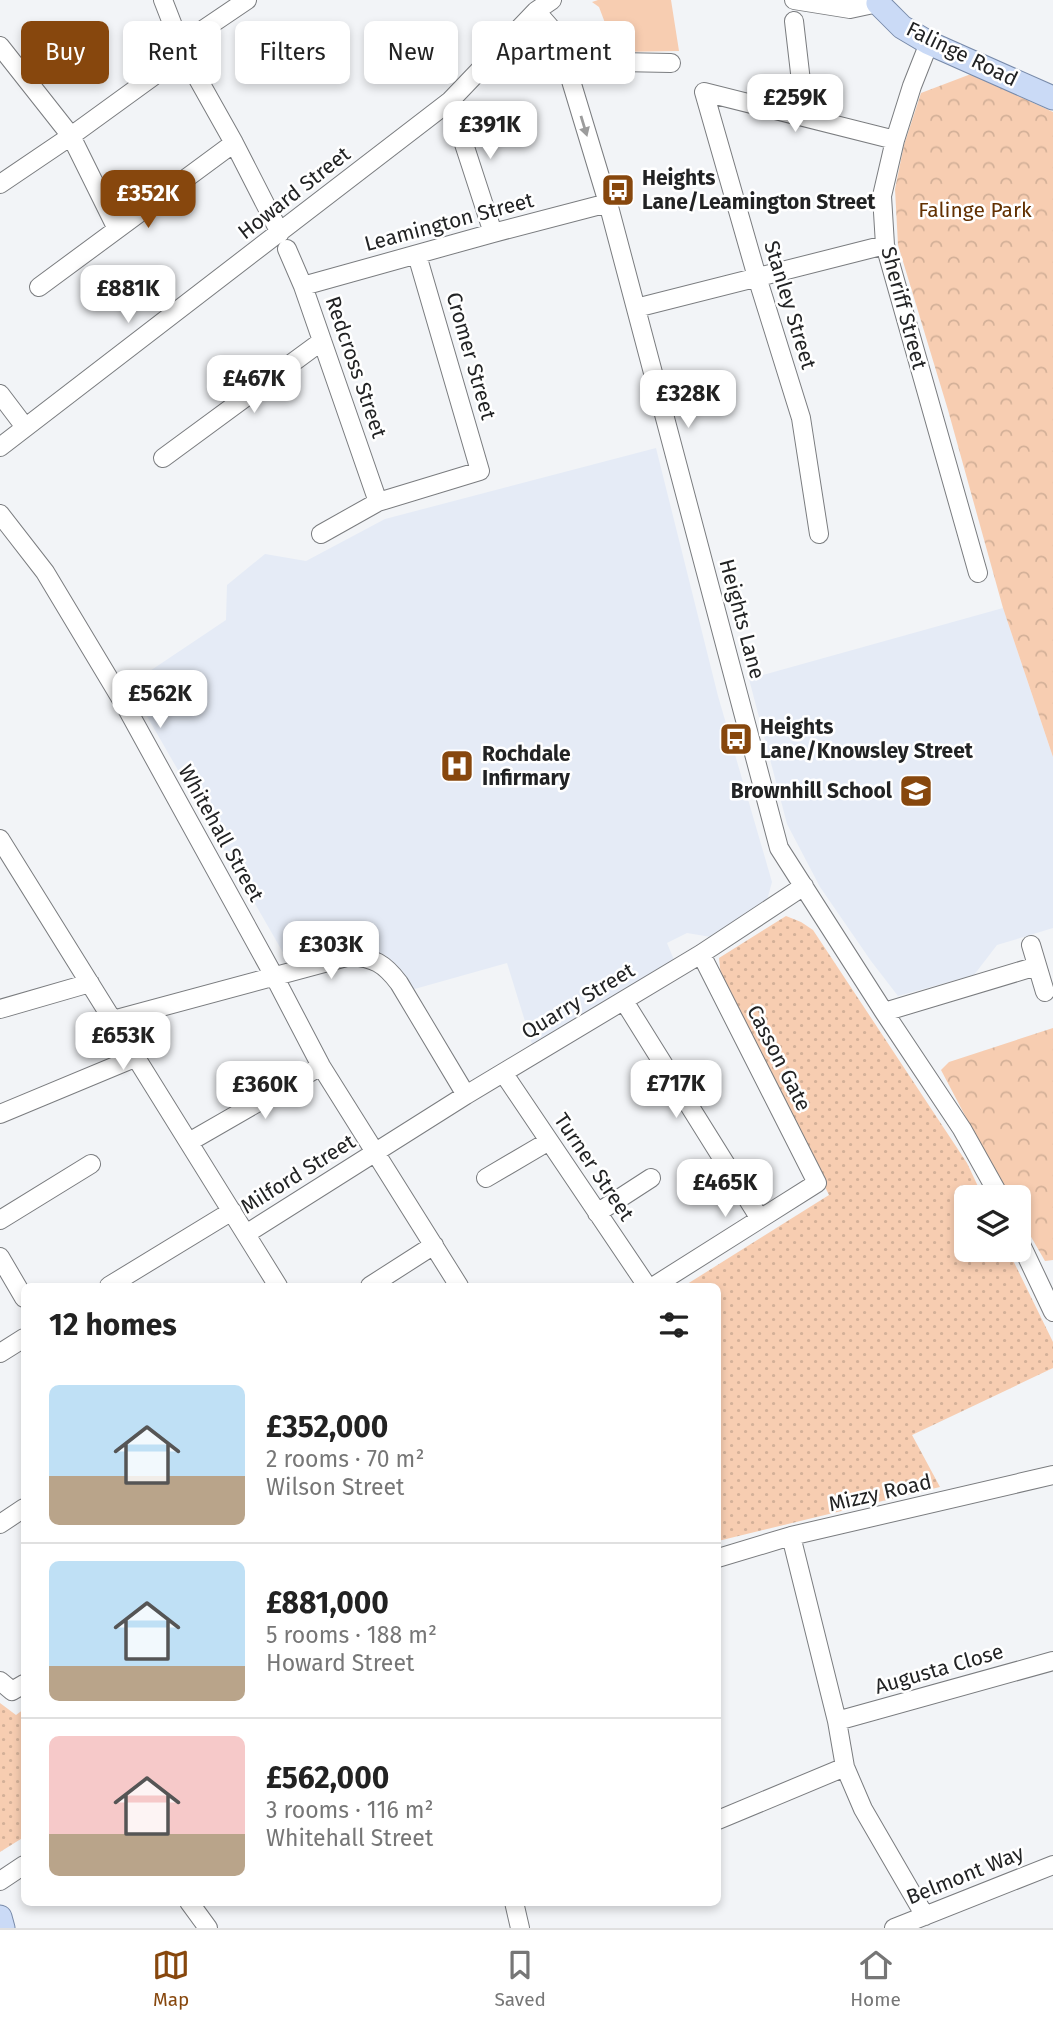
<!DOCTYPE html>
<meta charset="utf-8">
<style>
:root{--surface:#fff;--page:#f2f2f2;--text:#222;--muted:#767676;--line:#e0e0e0;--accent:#87470d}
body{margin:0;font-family:"Fira Sans",sans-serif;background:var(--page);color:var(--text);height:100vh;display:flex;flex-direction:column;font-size:26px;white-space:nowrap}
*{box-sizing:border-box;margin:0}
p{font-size:23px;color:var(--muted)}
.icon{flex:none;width:38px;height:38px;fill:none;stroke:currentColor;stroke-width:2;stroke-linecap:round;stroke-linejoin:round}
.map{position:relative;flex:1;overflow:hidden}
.details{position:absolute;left:21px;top:1283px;width:700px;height:623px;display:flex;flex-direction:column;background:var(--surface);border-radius:10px;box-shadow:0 4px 10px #0003}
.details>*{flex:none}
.top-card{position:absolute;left:21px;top:21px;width:700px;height:63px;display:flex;gap:14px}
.controls{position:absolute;left:954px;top:1185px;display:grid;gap:14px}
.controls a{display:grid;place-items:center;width:77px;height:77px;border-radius:10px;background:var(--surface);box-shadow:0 4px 10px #0003;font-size:35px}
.price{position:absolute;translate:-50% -60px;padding:0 16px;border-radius:14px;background:#fff;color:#222;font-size:23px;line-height:46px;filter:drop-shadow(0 2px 4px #0008)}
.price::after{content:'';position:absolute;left:50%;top:42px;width:21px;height:16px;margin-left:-10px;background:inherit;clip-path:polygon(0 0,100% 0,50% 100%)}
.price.current{background:var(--accent);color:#fff}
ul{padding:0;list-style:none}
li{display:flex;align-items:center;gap:21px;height:175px;padding:0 28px}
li+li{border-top:2px solid var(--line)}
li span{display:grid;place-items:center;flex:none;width:196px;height:140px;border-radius:10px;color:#555}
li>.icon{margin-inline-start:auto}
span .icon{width:84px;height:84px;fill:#fffc;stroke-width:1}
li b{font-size:30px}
h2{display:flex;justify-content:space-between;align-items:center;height:84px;padding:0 28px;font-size:30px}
.chip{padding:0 24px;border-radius:10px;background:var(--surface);box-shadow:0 4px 10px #0003;font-size:24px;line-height:63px}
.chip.current{background:var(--accent);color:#fff}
.tab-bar{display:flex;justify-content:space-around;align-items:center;height:98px;border-top:2px solid var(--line);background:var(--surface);font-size:19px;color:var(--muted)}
.tab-bar a{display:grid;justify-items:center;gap:4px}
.tab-bar .current{color:var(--accent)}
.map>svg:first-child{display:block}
.built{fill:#e5ebf6}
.grass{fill:url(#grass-dots)}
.park{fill:url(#park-crowns)}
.garden{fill:#f7cdb1}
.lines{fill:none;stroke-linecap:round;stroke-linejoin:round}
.minor-casing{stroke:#7a7c7f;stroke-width:20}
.major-casing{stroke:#788aa9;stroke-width:25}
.minor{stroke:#fff;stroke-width:18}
.major{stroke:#cadaf6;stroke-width:23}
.oneway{fill:#9c9c9c}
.labels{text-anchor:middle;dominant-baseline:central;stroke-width:5;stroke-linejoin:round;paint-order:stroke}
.street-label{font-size:21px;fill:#222324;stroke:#fff}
.poi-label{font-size:21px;font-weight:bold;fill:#222324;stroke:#fff;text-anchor:start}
.park-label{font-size:21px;fill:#623001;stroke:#fff}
</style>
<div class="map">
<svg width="1053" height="1928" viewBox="0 0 1053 1928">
<defs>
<pattern id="grass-dots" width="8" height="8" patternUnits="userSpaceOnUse" patternTransform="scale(1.75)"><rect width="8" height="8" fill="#f7cdb1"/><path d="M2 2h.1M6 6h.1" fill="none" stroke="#d3b098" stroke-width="1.8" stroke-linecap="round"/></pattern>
<pattern id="park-crowns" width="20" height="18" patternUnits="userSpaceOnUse" patternTransform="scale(1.75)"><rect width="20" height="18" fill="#f7cdb1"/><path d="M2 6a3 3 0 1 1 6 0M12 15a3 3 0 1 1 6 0" fill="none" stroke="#d3b098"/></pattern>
</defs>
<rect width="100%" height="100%" fill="#f2f4f7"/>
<!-- built -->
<path class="built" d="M656 448 718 696 772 882 766 904 711 937 687 933 667 943 674 960 532 1044 507 963 411 990 377 956 296 975 129 685 226 620 227 585 265 554 306 561 385 519Z
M1003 608 1053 757V928L997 945 974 975 898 996 871 961 820 887 787 824 749 679Z"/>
<!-- grass -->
<path class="grass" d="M786 916 801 922 813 930 967 1163 983 1197H966V1250H1008L1053 1342V1368L912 1435 940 1487 718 1541V1286H684L829 1195 721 977 719 958Z
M0 1703 16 1715 24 1709V1837L0 1852Z"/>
<!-- park -->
<path class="park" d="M971 74 1053 112V757L1003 608 948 410 898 245 895 189 904 145 921 93Z
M1053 1028V1260L1045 1261 1019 1216 1018 1197H1008L941 1070 949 1062Z"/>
<!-- garden -->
<path class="garden" d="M598 0H671L679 51 616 52 599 7 592 2Z"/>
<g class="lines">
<defs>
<path id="minor" d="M163 0 184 54 234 143 280 233
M794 0 850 9 878 3
M536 11 550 27 565 61 608 203 779 848 884 1012 962 1129 1000 1197
M794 21 805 116
M929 43 912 86 895 140 882 196 885 245 978 573
M0 46 71 136 117 229
M179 46 247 0
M565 61 671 63
M450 101 493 233
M0 184 71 136 184 54
M287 249 303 286 378 502
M303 286 493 233 608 203
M39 287 234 143
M636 308 885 245
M0 394 25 427
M0 447 450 101 536 11 552 0
M163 458 322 341
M0 514 45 572 126 707 274 976 321 1066 459 1286
M321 534 378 502 480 471 417 255
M819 534 801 418 757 277 704 92 895 140
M0 839 278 1286
M1031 945 1045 992
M624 1001 760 1219
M0 1009 90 983
M884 1012 1037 966
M113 1020 350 956C374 958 384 963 399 983L466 1095
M504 1074 647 1286
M0 1114 137 1057
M189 1142 321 1066
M486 1178 549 1141
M597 1213 651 1178
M0 1220 91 1164
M246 1234 466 1095 701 954 804 886
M1018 1238 1053 1312
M0 1257 24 1298
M109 1286 232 1211
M370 1286 434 1245
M654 1286 817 1183 701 954
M0 1353 24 1338
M0 1524 24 1508
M791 1536 837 1721 845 1767 863 1809 925 1916
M718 1558 791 1536 1053 1475
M0 1681 12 1691 24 1684
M837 1721 1053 1661
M718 1820 845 1767
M0 1881 24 1865
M189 1902 208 1928
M514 1902 520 1928
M894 1928 1053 1865"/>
<path id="major" d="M879 0 878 3 902 27 929 43 1053 98
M0 1917 3 1928"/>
</defs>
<!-- minor casing -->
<use href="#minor" class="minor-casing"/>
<!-- major casing -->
<use href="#major" class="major-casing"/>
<!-- minor -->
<use href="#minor" class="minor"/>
<!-- major -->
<use href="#major" class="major"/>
</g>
<!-- one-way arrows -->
<defs><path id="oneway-solid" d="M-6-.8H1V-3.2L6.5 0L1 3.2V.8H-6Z" transform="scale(1.75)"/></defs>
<use class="oneway" href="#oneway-solid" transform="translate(584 126) rotate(73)"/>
<!-- icons -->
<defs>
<symbol id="bus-square" viewBox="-11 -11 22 22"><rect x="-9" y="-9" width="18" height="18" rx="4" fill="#87470d" stroke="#fff"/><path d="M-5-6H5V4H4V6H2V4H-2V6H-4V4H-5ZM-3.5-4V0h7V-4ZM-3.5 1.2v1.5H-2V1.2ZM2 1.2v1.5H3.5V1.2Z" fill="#fff"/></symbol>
<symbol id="hospital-square" viewBox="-11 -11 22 22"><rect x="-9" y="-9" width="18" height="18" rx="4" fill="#87470d" stroke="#fff"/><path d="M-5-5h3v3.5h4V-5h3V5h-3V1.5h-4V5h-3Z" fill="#fff"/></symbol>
<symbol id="school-square" viewBox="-11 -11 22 22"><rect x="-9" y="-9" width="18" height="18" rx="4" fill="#87470d" stroke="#fff"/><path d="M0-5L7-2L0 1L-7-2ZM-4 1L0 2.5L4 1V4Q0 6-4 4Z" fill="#fff"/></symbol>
</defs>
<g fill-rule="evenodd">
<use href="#bus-square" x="599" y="171" width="38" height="38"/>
<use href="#bus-square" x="717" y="720" width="38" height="38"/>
<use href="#hospital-square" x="438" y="747" width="38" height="38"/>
<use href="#school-square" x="897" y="772" width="38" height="38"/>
</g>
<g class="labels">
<!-- street labels -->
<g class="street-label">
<text transform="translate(962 54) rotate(26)">Falinge Road</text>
<text transform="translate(294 193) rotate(-38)">Howard Street</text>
<text transform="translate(449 222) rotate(-15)">Leamington Street</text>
<text transform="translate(790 305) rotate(73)">Stanley Street</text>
<text transform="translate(904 308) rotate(75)">Sheriff Street</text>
<text transform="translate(471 356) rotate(74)">Cromer Street</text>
<text transform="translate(356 367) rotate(71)">Redcross Street</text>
<text transform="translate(742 619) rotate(75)">Heights Lane</text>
<text transform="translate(221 833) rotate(61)">Whitehall Street</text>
<text transform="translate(578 1001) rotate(-31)">Quarry Street</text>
<text transform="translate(779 1058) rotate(63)">Casson Gate</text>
<text transform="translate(594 1167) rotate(56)">Turner Street</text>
<text transform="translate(298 1174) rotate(-32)">Milford Street</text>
<text transform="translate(880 1493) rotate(-13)">Mizzy Road</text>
<text transform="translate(939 1669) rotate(-16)">Augusta Close</text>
<text transform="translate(965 1875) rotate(-22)">Belmont Way</text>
</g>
<!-- poi labels -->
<g class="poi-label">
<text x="642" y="178">Heights<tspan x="642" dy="24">Lane/Leamington Street</tspan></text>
<text x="760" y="727">Heights<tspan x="760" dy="24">Lane/Knowsley Street</tspan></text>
<text x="482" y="754">Rochdale<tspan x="482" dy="24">Infirmary</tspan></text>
<text x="892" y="791" text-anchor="end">Brownhill School</text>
</g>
<!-- park labels -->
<g class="park-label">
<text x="975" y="210">Falinge Park</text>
</g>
</g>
</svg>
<div class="controls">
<a><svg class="icon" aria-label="layers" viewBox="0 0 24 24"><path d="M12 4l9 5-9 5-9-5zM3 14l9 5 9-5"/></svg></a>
</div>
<b class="price" style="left:795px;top:134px">£259K</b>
<b class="price" style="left:490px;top:161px">£391K</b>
<b class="price current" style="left:148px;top:230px">£352K</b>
<b class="price" style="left:128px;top:325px">£881K</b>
<b class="price" style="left:254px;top:415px">£467K</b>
<b class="price" style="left:688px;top:430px">£328K</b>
<b class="price" style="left:160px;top:730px">£562K</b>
<b class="price" style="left:331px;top:981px">£303K</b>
<b class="price" style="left:123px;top:1072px">£653K</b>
<b class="price" style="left:676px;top:1120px">£717K</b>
<b class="price" style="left:265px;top:1121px">£360K</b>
<b class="price" style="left:725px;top:1219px">£465K</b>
<div class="top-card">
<a class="chip current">Buy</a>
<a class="chip">Rent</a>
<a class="chip">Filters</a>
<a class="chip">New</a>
<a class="chip">Apartment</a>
</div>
<section class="details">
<h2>12 homes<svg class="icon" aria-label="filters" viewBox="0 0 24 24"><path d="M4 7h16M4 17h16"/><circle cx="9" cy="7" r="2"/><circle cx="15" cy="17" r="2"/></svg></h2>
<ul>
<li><span style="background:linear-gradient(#bfe0f5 65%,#b9a48a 0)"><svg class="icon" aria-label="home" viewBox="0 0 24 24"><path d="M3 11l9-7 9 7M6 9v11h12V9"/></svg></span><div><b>£352,000</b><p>2 rooms · 70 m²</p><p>Wilson Street</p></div></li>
<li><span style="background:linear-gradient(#bfe0f5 75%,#b9a48a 0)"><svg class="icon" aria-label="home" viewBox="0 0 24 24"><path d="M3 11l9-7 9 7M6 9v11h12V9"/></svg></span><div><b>£881,000</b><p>5 rooms · 188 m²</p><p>Howard Street</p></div></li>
<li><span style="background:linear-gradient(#f6c9c9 70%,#b9a48a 0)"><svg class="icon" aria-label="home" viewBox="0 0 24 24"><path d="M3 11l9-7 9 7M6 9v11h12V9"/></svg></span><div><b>£562,000</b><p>3 rooms · 116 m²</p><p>Whitehall Street</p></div></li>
</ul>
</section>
</div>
<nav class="tab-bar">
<a class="current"><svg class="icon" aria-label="map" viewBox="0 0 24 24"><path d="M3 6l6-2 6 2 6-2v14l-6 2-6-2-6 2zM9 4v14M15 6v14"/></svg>Map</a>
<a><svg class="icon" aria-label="saved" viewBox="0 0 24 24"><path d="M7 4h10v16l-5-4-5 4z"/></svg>Saved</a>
<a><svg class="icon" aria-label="home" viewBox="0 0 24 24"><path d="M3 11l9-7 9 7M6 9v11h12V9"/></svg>Home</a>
</nav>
